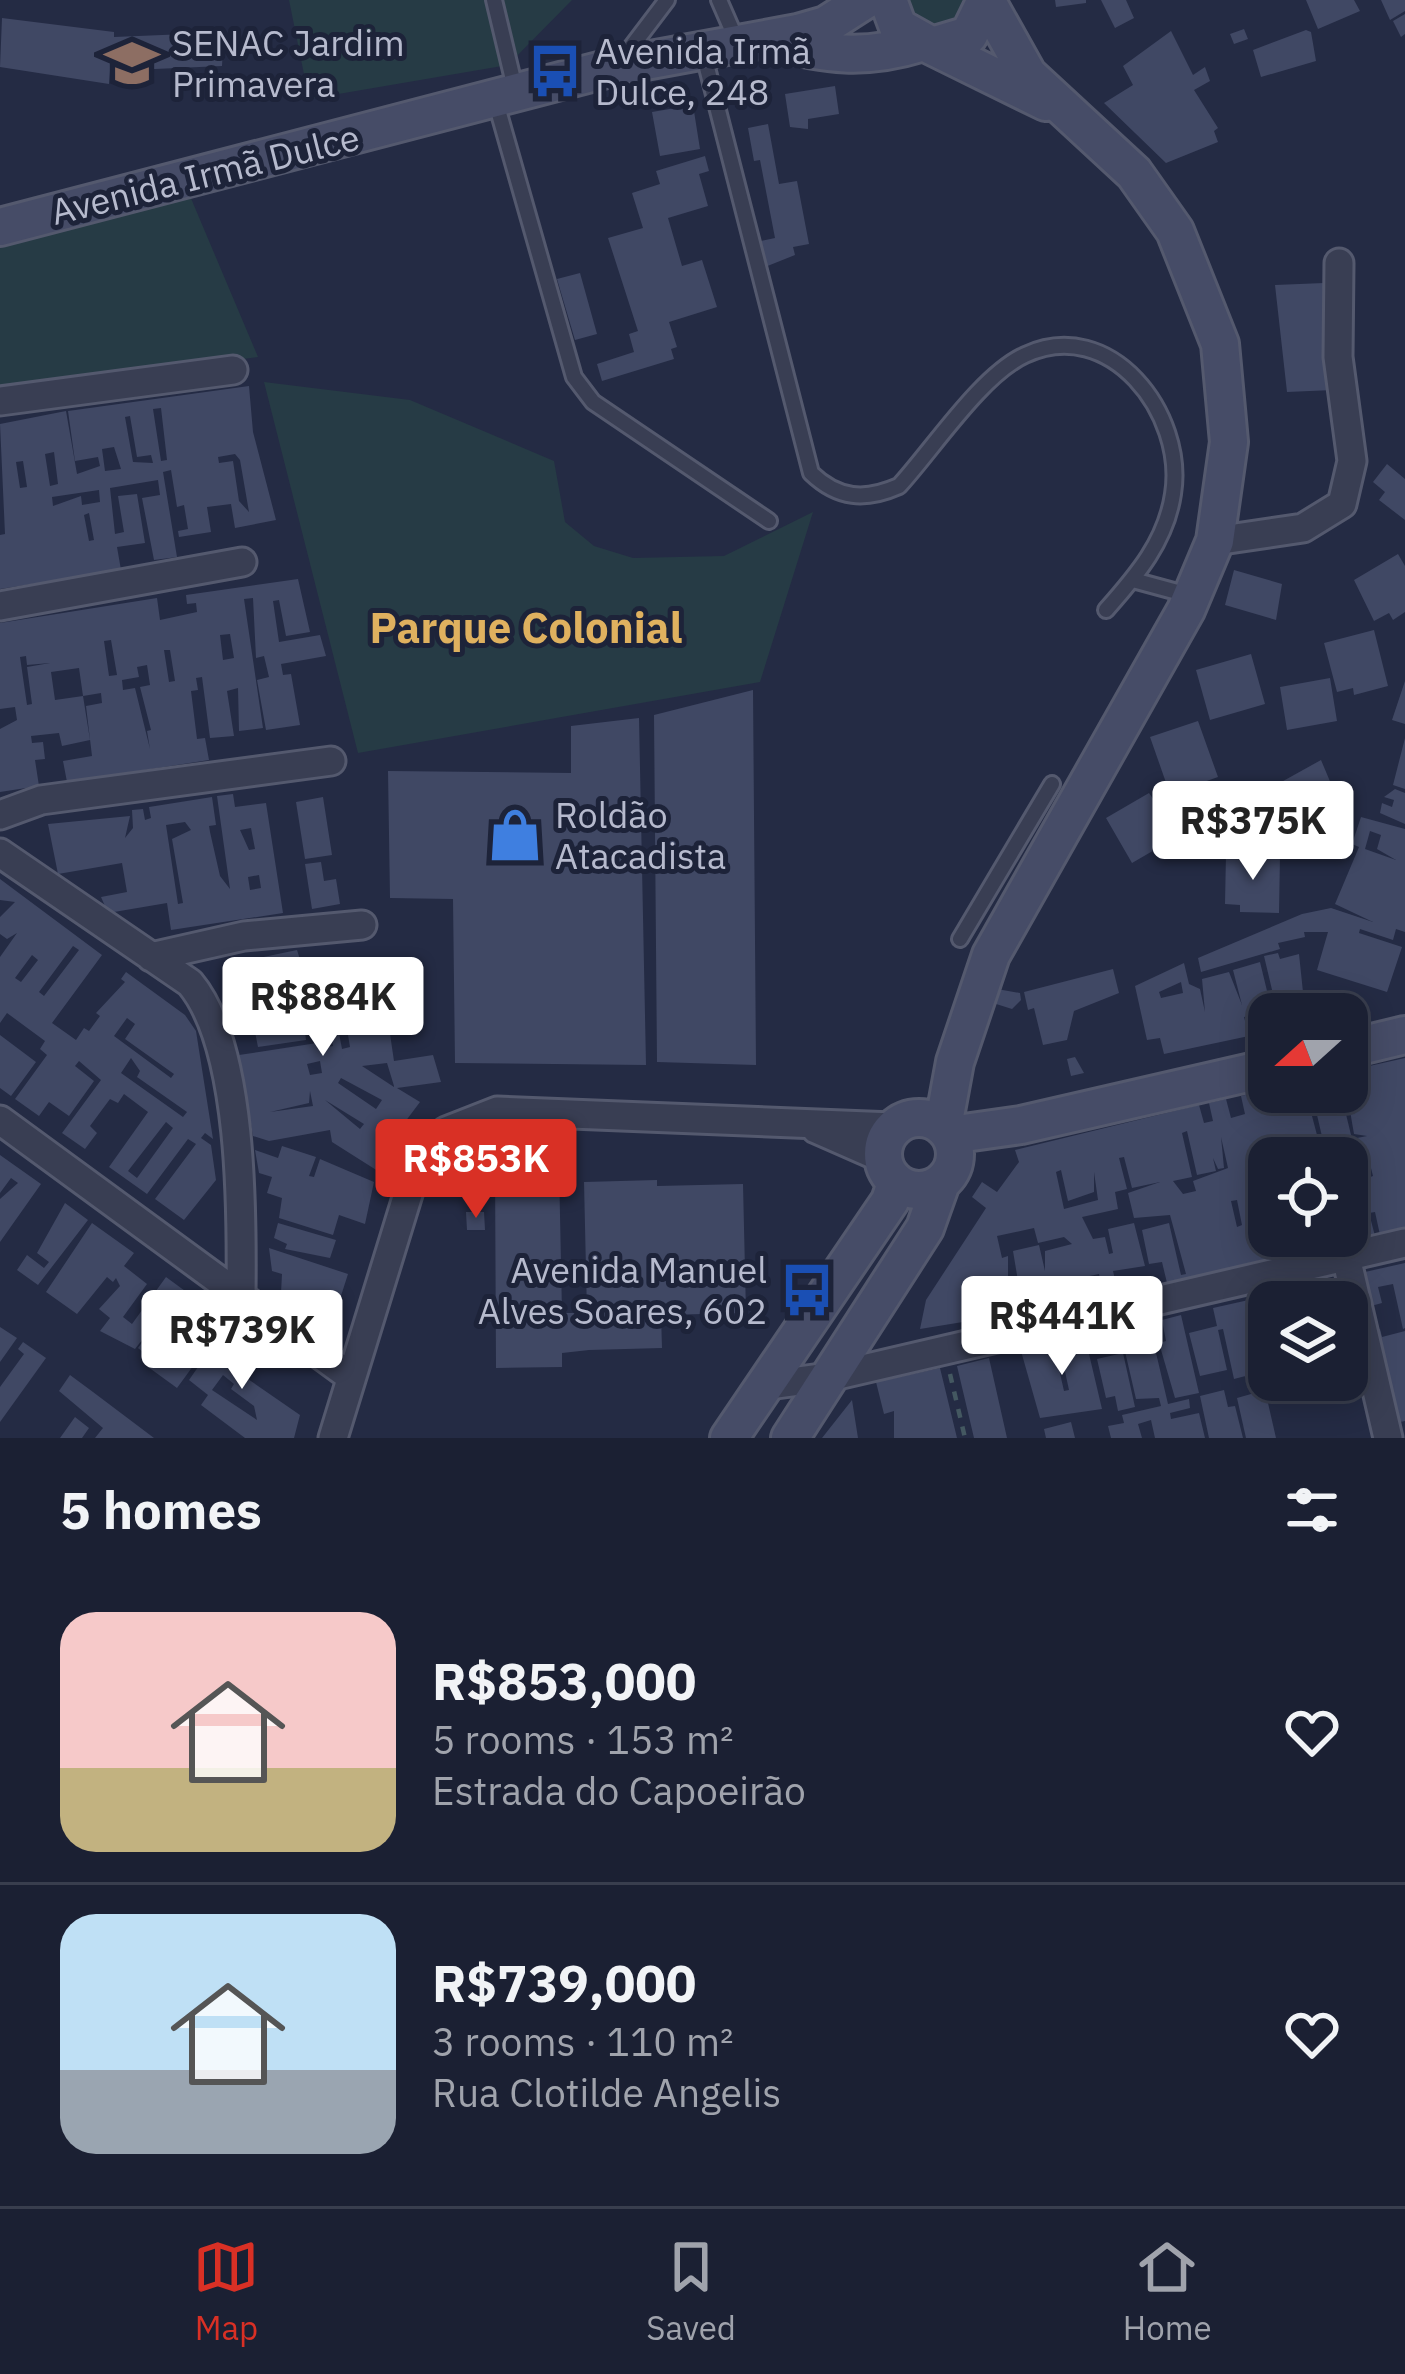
<!DOCTYPE html>
<meta charset="utf-8">
<style>
:root{--surface:#1b2033;--page:#24283b;--text:#f1f3f6;--muted:#a0a3ac;--line:#393e4e;--accent:#d93025}
body{margin:0;font-family:"IBM Plex Sans",sans-serif;background:var(--page);color:var(--text);height:100vh;display:flex;flex-direction:column;font-size:45px;white-space:nowrap}
*{box-sizing:border-box;margin:0}
p{font-size:39px;color:var(--muted)}
.icon{flex:none;width:66px;height:66px;fill:none;stroke:currentColor;stroke-width:2;stroke-linecap:round;stroke-linejoin:round}
.map{position:relative;height:1438px;overflow:hidden}
.panel{display:flex;flex-direction:column;background:var(--surface);flex:1}
.panel>*{flex:none}
.needle{width:78px;rotate:249deg}
.controls{position:absolute;left:1248px;top:993px;display:grid;gap:24px}
.controls a{display:grid;place-items:center;width:120px;height:120px;border-radius:24px;background:var(--surface);box-shadow:0 6px 30px #0003,0 0 0 3px var(--line);font-size:60px}
.price{position:absolute;translate:-50% -102px;padding:0 27px;border-radius:12px;background:#fff;color:#222;font-size:39px;line-height:78px;filter:drop-shadow(0 3px 6px #0008)}
.price::after{content:'';position:absolute;left:50%;top:72px;width:36px;height:27px;margin-left:-18px;background:inherit;clip-path:polygon(0 0,100% 0,50% 100%)}
.price.selected{background:var(--accent);color:#fff}
ul{padding:0;list-style:none}
li{display:flex;align-items:center;gap:36px;height:300px;padding:0 60px}
li+li{border-top:3px solid var(--line)}
li span{display:grid;place-items:center;flex:none;width:336px;height:240px;border-radius:36px;color:#555}
li>.icon{margin-inline-start:auto}
span .icon{width:144px;height:144px;fill:#fffc;stroke-width:1}
li b{font-size:51px}
h2{display:flex;justify-content:space-between;align-items:center;height:144px;padding:0 60px;font-size:51px}
.tabs{display:flex;justify-content:space-around;align-items:center;height:168px;border-top:3px solid var(--line);background:var(--surface);font-size:33px;color:var(--muted)}
.tabs a{display:grid;justify-items:center;gap:6px}
.tabs .selected{color:var(--accent)}
.map>svg:first-child{display:block}
.green{fill:#263b45}
.building{fill:#404864;fill-rule:evenodd}
.lines{fill:none;stroke-linecap:round;stroke-linejoin:round}
.lane-casing{stroke:#54596e;stroke-width:20}
.street-casing{stroke:#54596e;stroke-width:33}
.secondary-casing{stroke:#54596e;stroke-width:42}
.path{stroke:#445861;stroke-width:4.5;stroke-dasharray:9 9;stroke-linecap:butt}
.lane{stroke:#393e53;stroke-width:14}
.street{stroke:#393e53;stroke-width:27}
.secondary{stroke:#464c67;stroke-width:36}
.labels{text-anchor:middle;dominant-baseline:central;stroke-width:10;stroke-linejoin:round;paint-order:stroke}
.poi-label{font-size:36px;fill:#b6bacd;stroke:#1d2339;text-anchor:start}
.street-label{font-size:36px;fill:#b6bacd;stroke:#1d2339}
.quarter-label{font-size:42px;font-weight:bold;fill:#dfb15f;stroke:#1d2339}
</style>
<div class="map">
<svg width="1405" height="1438" viewBox="0 0 1405 1438">
<rect width="100%" height="100%" fill="#242b44"/>
<!-- green -->
<path class="green" d="M289 0H572L508 65 309 99Z
M900 0H973L957 27 921 29Z
M190 196 258 357 0 392V243Z
M264 382 410 400 554 461 565 522 594 546 633 558 724 556 813 512 760 682 358 753Z"/>
<!-- building -->
<path class="building" d="M1055 0H1086V3L1056 7Z
M1101 0H1126L1134 18 1115 28Z
M1306 0H1354L1360 11 1318 29Z
M1381 0H1405V11L1390 20Z
M1405 14V34L1401 37 1393 21Z
M2 18 114 32V37L210 33 209 46 223 47 222 66 110 71 109 84 0 67Z
M1244 29 1248 39 1234 44 1230 34Z
M1306 30 1311 32 1316 61 1261 77 1253 50Z
M1171 31 1193 75 1205 67 1210 81 1194 90 1218 128 1214 131 1218 142 1166 163 1104 103 1133 85 1123 66Z
M835 86 839 114 808 119V129L790 127 785 94Z
M693 105 700 149 660 156 652 112Z
M768 124 779 184 797 181 809 244 793 247 795 255 765 267 761 241 775 238 760 160 754 161 748 128Z
M705 156 709 171 699 174 708 206 668 218 682 266 702 260 717 307 669 322 677 347 671 349 674 359 602 381 597 364 634 352 629 334 638 331 608 238 643 228 632 193 660 184 656 171Z
M580 273 597 334 575 340 557 279Z
M1324 283 1333 390 1287 392 1275 285Z
M249 386 253 432 276 520 235 528 231 504 207 507 211 532 179 537 178 531 188 529 184 505 177 507 171 470 163 472 177 557 154 560 142 498 160 495 158 480 110 488 115 534 124 532 118 496 137 494 145 543 117 547 121 570 0 589V535L5 534 0 424 66 411 77 474 100 466 98 457 75 461 68 411ZM161 408 167 460 161 461 153 409ZM130 416 137 457 151 455 153 463 133 462 125 417ZM114 447 121 469 105 471 102 449ZM54 452 58 484 50 486 45 454ZM235 454 240 460 249 512 239 501 233 461 219 463 218 457ZM23 461 27 487 20 488 16 462ZM99 490 100 502 82 505 81 496 53 506 52 497ZM89 513 94 540 89 541 84 515Z
M1387 464 1405 479V520L1379 500 1385 492 1373 482Z
M1398 554 1405 566V612L1393 620 1389 613 1374 621 1354 580Z
M1234 570 1282 584 1276 620 1225 605Z
M298 579 310 632 286 636 279 600 273 601 279 642 320 635 326 656 281 664 283 675 291 674 300 725 266 730 257 680 269 677 264 656 256 658 253 598 244 599 263 728 239 731 238 688 227 691 234 736 210 738 202 677 196 678 198 690 191 691 197 739 205 738 209 760 67 782 63 761 92 756 86 706 102 703 101 693 83 696 79 668 51 672 55 700 83 696 90 740 62 746 59 733 31 736 32 743 43 742 45 759 35 760 39 786 0 792V729L17 720 15 707 0 709V623L157 598 160 620 197 612 196 603 187 604 186 595ZM230 634 234 658 223 660 220 635ZM111 640 117 675 109 676 104 641ZM164 650H170L175 681 169 682ZM26 656 27 665 50 663 27 667 32 704 27 705 20 657ZM147 665 150 685 140 687 151 730 147 731 150 749 135 688 123 690 122 680 139 677 137 667Z
M1374 630 1388 686 1354 695 1353 688 1337 692 1324 643Z
M1251 654 1265 704 1210 720 1196 670Z
M1330 678 1337 721 1287 730 1280 687Z
M1405 681V724L1392 720Z
M753 690 756 1065 657 1062 654 715Z
M639 718 646 1065 455 1063 453 899 390 898 388 771 571 773V726Z
M1198 721 1218 777 1170 794 1150 737Z
M1405 738V789L1393 785Z
M1321 760 1345 817 1313 831 1310 825 1296 831 1276 785Z
M1395 789 1405 793V824L1380 813 1382 803 1392 807 1394 800 1384 797Z
M1149 793 1156 803 1162 800 1182 834 1132 863 1106 818Z
M233 794 235 807 266 803 283 913 171 930 167 903 108 913 101 897 127 892 122 863 58 874 48 824 130 816 125 838 133 828 132 810 143 809 145 820 151 818 149 807 212 797 216 825 209 826 210 832 220 876 230 889 217 796ZM185 822 191 830 172 839 183 903 178 904 166 825ZM251 828 255 849 249 850 240 830ZM259 875 261 888 250 890 248 877Z
M323 797 332 855 305 859 296 802Z
M1361 817 1405 829V932L1396 929 1393 940 1360 929 1359 933 1402 947 1387 992 1317 970 1328 932H1304L1305 937 1278 943 1280 949 1201 972 1198 958 1302 914 1331 908 1373 922 1335 904 1359 847 1352 844ZM1370 831 1381 835 1377 849 1396 860 1365 849Z
M1226 854 1280 856 1279 913 1240 912V905L1225 904Z
M321 862 324 881 336 879 340 904 312 909 305 864Z
M0 879 102 955 52 1023 76 1040 84 1028 89 1031 100 1016 96 1013 125 982 121 979 126 972 185 1015 196 1031 213 1139 205 1133 201 1138 211 1145 216 1180 184 1220 155 1199 196 1144 188 1139 147 1194 109 1167 148 1112 124 1094 118 1103 110 1099 90 1126 97 1133 85 1149 62 1133 101 1080 79 1061 75 1066 94 1081 69 1116 49 1102 39 1116 15 1099 47 1055 40 1049 45 1041 7 1013 0 1023V957L17 933 7 939 0 934V917L15 902 0 900ZM73 946 79 950 44 996 39 992ZM32 955 38 960 21 982 15 978ZM127 1018 135 1024 125 1039 174 1074 171 1078 114 1036ZM131 1058 140 1071 137 1077 187 1112 183 1117 121 1073ZM166 1122 173 1128 137 1178 128 1171Z
M297 950 309 988 330 985 342 1049 350 1047 343 1005 361 1002 355 963 379 959 394 1061 433 1055 441 1082 397 1088 420 1102 402 1126 381 1173 332 1142 330 1130 269 1141 253 1136 239 1055 317 1043 318 1049 333 1046 331 1035 316 1037 314 1022 304 1024 306 1040 258 1047 253 1022 234 1025 225 965ZM310 997 313 1013 267 1020 295 1013 293 1000ZM320 1061 322 1073 310 1075 307 1064ZM387 1063 394 1086V1087L362 1066ZM341 1078 382 1100 376 1109 338 1083ZM310 1091 313 1106 270 1112 309 1103ZM325 1100 364 1124 360 1129Z
M1278 953 1280 959 1299 954 1303 992 1310 991 1313 1014 1277 1011 1269 1014V1032L1262 1033 1257 1015 1244 1017 1249 1036 1164 1054 1160 1038 1147 1040 1135 986 1184 963 1189 984 1200 989 1205 1012 1202 979 1229 972 1242 1005 1233 970 1260 962 1268 995 1273 994 1264 956ZM1181 982 1183 993 1161 998 1159 992Z
M1113 969 1119 993 1074 1011 1067 1040 1043 1045 1034 1008 1028 1010 1024 992Z
M997 989 1020 993 1021 1000 1012 1009 993 1003Z
M0 1035 36 1062 11 1096 0 1088Z
M1075 1057 1084 1073 1071 1076 1067 1059Z
M1405 1058V1229L1380 1235 1375 1212 1369 1213 1375 1236 1327 1245 1325 1236H1347V1158H1289L1286 1142 1276 1145 1279 1158 1257 1164 1260 1176 1269 1174V1191L1263 1192 1278 1256 1167 1283 1162 1262 1149 1264 1142 1230 1169 1223 1181 1275 1186 1274 1170 1215 1134 1218 1128 1193 1160 1182 1132 1188 1124 1157 1119 1158 1127 1189 1115 1192 1118 1209 1082 1217 1093 1239 1105 1237 1109 1254 1113 1253 1108 1229 1134 1223 1145 1266 1113 1271 1118 1293 1104 1296 1099 1274 1080 1278 1085 1300 1072 1303 1068 1283 1049 1287 1054 1307 920 1329 926 1300 986 1208 972 1197 982 1182 997 1192 1019 1162 1015 1150 1199 1105 1204 1123 1213 1121 1209 1103 1226 1099 1231 1118 1245 1114 1241 1096 1269 1089 1292 1092 1295 1103 1308 1100 1306 1092H1347V1071ZM1349 1105 1354 1134 1367 1136 1352 1139 1344 1106ZM1317 1115 1324 1145 1311 1153 1307 1138 1317 1135 1312 1116ZM1187 1131 1197 1175 1216 1171 1213 1158 1218 1169 1224 1168 1221 1137 1228 1168 1193 1181 1196 1191 1183 1194 1173 1181 1192 1177 1182 1133ZM1370 1164 1373 1176 1365 1179 1366 1197 1360 1173ZM1061 1170 1068 1201 1094 1192V1172L1098 1200 1064 1209 1056 1172ZM1237 1200 1242 1225 1237 1227 1231 1201ZM1034 1228 1038 1243 1064 1237 1072 1244 1045 1251V1271L1039 1245 1013 1251 1018 1281 1008 1280V1256L1002 1258 997 1236Z
M282 1146 316 1157 309 1176 314 1177 320 1159 374 1182 365 1224 339 1215 333 1235 279 1218 282 1198 267 1193 272 1177 259 1173 255 1150 278 1158Z
M0 1155 41 1184 0 1242V1199L18 1183 11 1178 0 1193Z
M559 1166 562 1313H587L584 1182 657 1180V1186L743 1184 746 1313 661 1315 662 1348 589 1350 562 1353V1367L496 1368 495 1167Z
M65 1203 88 1220 38 1285 17 1270 27 1255 44 1268 49 1262 37 1253Z
M466 1212H484L485 1230H467Z
M92 1223 134 1253 124 1266 147 1284 123 1317 132 1324 166 1277 226 1321 177 1388 144 1364 149 1357 138 1348 168 1307 135 1349 100 1331 110 1318 99 1309 120 1286 116 1278 113 1282 107 1277 77 1314 46 1292Z
M278 1223 336 1240 330 1258 285 1249 287 1244 274 1238Z
M1292 1236H1307L1310 1248 1296 1252Z
M269 1248 348 1274 331 1327 310 1320 314 1307 281 1293 282 1274 272 1271Z
M1405 1263V1328L1403 1329 1393 1284 1378 1287 1382 1303 1371 1306 1356 1274Z
M1341 1279 1347 1302H1269V1362L1260 1364 1261 1372 1234 1379 1223 1329 1218 1330 1227 1370 1200 1376 1189 1333 1217 1326 1213 1308Z
M1347 1313 1359 1359 1347 1362Z
M1181 1315 1199 1393 1175 1398 1159 1343 1166 1341 1162 1320Z
M1149 1323 1168 1404 1189 1399 1190 1408 1170 1413 1171 1419 1199 1413 1205 1438H1155L1151 1420 1138 1424 1142 1438H1111L1108 1426 1124 1423 1122 1415 1161 1406 1159 1398 1136 1399 1124 1347 1123 1328Z
M0 1327 17 1338 0 1362Z
M1380 1329 1382 1337 1405 1331V1421L1395 1423 1369 1332Z
M241 1331 264 1348 245 1377 300 1415 294 1438H245L201 1405 208 1395 189 1380 219 1337 230 1345ZM223 1375 234 1384 231 1389 254 1406 257 1420 212 1390Z
M1085 1337 1102 1409 1040 1418 1021 1351ZM1064 1367 1069 1390 1064 1391 1059 1369Z
M23 1342 46 1358 0 1422V1387L24 1354 18 1349Z
M1123 1353 1135 1407 1118 1411 1115 1396 1106 1398 1097 1359Z
M989 1358 1007 1438H974L957 1366Z
M940 1368 957 1438H894V1411L884 1414 876 1382Z
M70 1375 93 1392 154 1438H95L103 1428 59 1391Z
M1224 1390 1228 1407 1235 1406 1243 1438H1209L1200 1396Z
M1265 1390 1276 1438H1246L1237 1398Z
M852 1400 858 1438H822Z
M75 1417 89 1428 82 1438H60Z
M1071 1422 1075 1438H1046L1044 1429Z"/>
<g class="lines">
<defs>
<path id="lane" d="M494 0 515 88
M719 0 736 39
M703 52 811 473C838 499 865 501 899 486 933 449 981 375 1025 355 1110 315 1186 414 1173 494 1166 541 1137 575 1106 610
M623 58 667 0
M496 103 574 377 593 402 769 521
M1133 580 1192 596
M960 939 1052 784"/>
<path id="street" d="M0 401 233 370
M1215 541 1303 528 1342 504 1352 461 1338 357 1339 263
M0 606 242 562
M0 815 41 800 331 761
M0 853 190 983C243 1046 242 1213 241 1295
M151 957 244 936 362 925
M0 1120 351 1377
M816 1129 882 1158
M1346 1257 1388 1438
M761 1386 829 1377 1405 1243
M333 1438 417 1165 446 1131 497 1111 893 1127"/>
<path id="secondary" d="M888 0 898 27 932 46 969 35 986 0
M771 40C825 55 865 60 920 43
M932 46 1046 102
M0 227 618 66 798 33 826 25 865 0
M1347 1049 1405 1035
M883 1154a36 36 0 1 1 72 0a36 36 0 1 1-72 0Z
M943 1127 955 1062 991 955 1186 610 1215 541 1229 442 1220 344 1175 231 1134 173 1028 75 986 0
M950 1135 1021 1125 1269 1068
M729 1438 890 1201 896 1183
M790 1438 925 1228 941 1183"/>
</defs>
<!-- lane casing -->
<use href="#lane" class="lane-casing"/>
<!-- street casing -->
<use href="#street" class="street-casing"/>
<!-- secondary casing -->
<use href="#secondary" class="secondary-casing"/>
<!-- path -->
<path class="path" d="M950 1374 965 1438"/>
<!-- lane -->
<use href="#lane" class="lane"/>
<!-- street -->
<use href="#street" class="street"/>
<!-- secondary -->
<use href="#secondary" class="secondary"/>
</g>
<!-- icons -->
<defs>
<symbol id="university-bare" viewBox="-9 -9 18 18"><path d="M0-5L7-2L0 1L-7-2ZM-4 1L0 2.5L4 1V4Q0 6-4 4Z" fill="#8d6e63" stroke="#1d2339" stroke-width="2.5" paint-order="stroke"/></symbol>
<symbol id="bus-bare" viewBox="-9 -9 18 18"><path d="M-5-6H5V4H4V6H2V4H-2V6H-4V4H-5ZM-3.5-4V0h7V-4ZM-3.5 1.2v1.5H-2V1.2ZM2 1.2v1.5H3.5V1.2Z" fill="#1a4fb4" stroke="#1d2339" stroke-width="2.5" paint-order="stroke"/></symbol>
<symbol id="shop-bare" viewBox="-9 -9 18 18"><path d="M-5-2.5h2.3a2.7 3.5 0 0 1 5.4 0H5L5.5 6h-11ZM-1.5-2.5h3a1.5 2.3 0 0 0-3 0Z" fill="#3f7fe0" stroke="#1d2339" stroke-width="2.5" paint-order="stroke"/></symbol>
</defs>
<g fill-rule="evenodd">
<use href="#university-bare" x="94" y="25" width="76" height="76"/>
<use href="#bus-bare" x="517" y="33" width="76" height="76"/>
<use href="#shop-bare" x="477" y="797" width="76" height="76"/>
<use href="#bus-bare" x="769" y="1252" width="76" height="76"/>
</g>
<g class="labels">
<!-- poi labels -->
<g class="poi-label">
<text x="172" y="42">SENAC Jardim<tspan x="172" dy="41">Primavera</tspan></text>
<text x="595" y="50">Avenida Irmã<tspan x="595" dy="41">Dulce, 248</tspan></text>
<text x="555" y="814">Roldão<tspan x="555" dy="41">Atacadista</tspan></text>
<text x="767" y="1269" text-anchor="end">Avenida Manuel<tspan x="767" dy="41">Alves Soares, 602</tspan></text>
</g>
<!-- street labels -->
<g class="street-label">
<text transform="translate(205 174) rotate(-14)">Avenida Irmã Dulce</text>
</g>
<!-- quarter labels -->
<g class="quarter-label">
<text x="526" y="627">Parque Colonial</text>
</g>
</g>
</svg>
<div class="controls">
<a><svg class="needle" viewBox="-14 -14 28 28"><path d="M0-13l5 13h-10z" fill="#e53935"/><path d="M0 13l5-13h-10z" fill="#a0a3ac"/></svg></a>
<a><svg class="icon" aria-label="locate" viewBox="0 0 24 24"><circle cx="12" cy="12" r="6"/><path d="M12 2v4M12 18v4M2 12h4M18 12h4"/></svg></a>
<a><svg class="icon" aria-label="layers" viewBox="0 0 24 24"><path d="M12 4l9 5-9 5-9-5zM3 14l9 5 9-5"/></svg></a>
</div>
<b class="price" style="left:1253px;top:883px">R$375K</b>
<b class="price" style="left:323px;top:1059px">R$884K</b>
<b class="price selected" style="left:476px;top:1221px">R$853K</b>
<b class="price" style="left:1062px;top:1378px">R$441K</b>
<b class="price" style="left:242px;top:1392px">R$739K</b>
</div>
<section class="panel">
<h2>5 homes<svg class="icon" aria-label="filters" viewBox="0 0 24 24"><path d="M4 7h16M4 17h16"/><circle cx="9" cy="7" r="2"/><circle cx="15" cy="17" r="2"/></svg></h2>
<ul>
<li><span style="background:linear-gradient(#f6c9c9 65%,#c2b280 0)"><svg class="icon" aria-label="home" viewBox="0 0 24 24"><path d="M3 11l9-7 9 7M6 9v11h12V9"/></svg></span><div><b>R$853,000</b><p>5 rooms · 153 m²</p><p>Estrada do Capoeirão</p></div><svg class="icon" aria-label="heart" viewBox="0 0 24 24"><path d="M12 20l-8-8c-3-5 5-10 8-4 3-6 11-1 8 4z"/></svg></li>
<li><span style="background:linear-gradient(#bfe0f5 65%,#9aa5b1 0)"><svg class="icon" aria-label="home" viewBox="0 0 24 24"><path d="M3 11l9-7 9 7M6 9v11h12V9"/></svg></span><div><b>R$739,000</b><p>3 rooms · 110 m²</p><p>Rua Clotilde Angelis</p></div><svg class="icon" aria-label="heart" viewBox="0 0 24 24"><path d="M12 20l-8-8c-3-5 5-10 8-4 3-6 11-1 8 4z"/></svg></li>
</ul>
</section>
<nav class="tabs">
<a class="selected"><svg class="icon" aria-label="map" viewBox="0 0 24 24"><path d="M3 6l6-2 6 2 6-2v14l-6 2-6-2-6 2zM9 4v14M15 6v14"/></svg>Map</a>
<a><svg class="icon" aria-label="saved" viewBox="0 0 24 24"><path d="M7 4h10v16l-5-4-5 4z"/></svg>Saved</a>
<a><svg class="icon" aria-label="home" viewBox="0 0 24 24"><path d="M3 11l9-7 9 7M6 9v11h12V9"/></svg>Home</a>
</nav>
